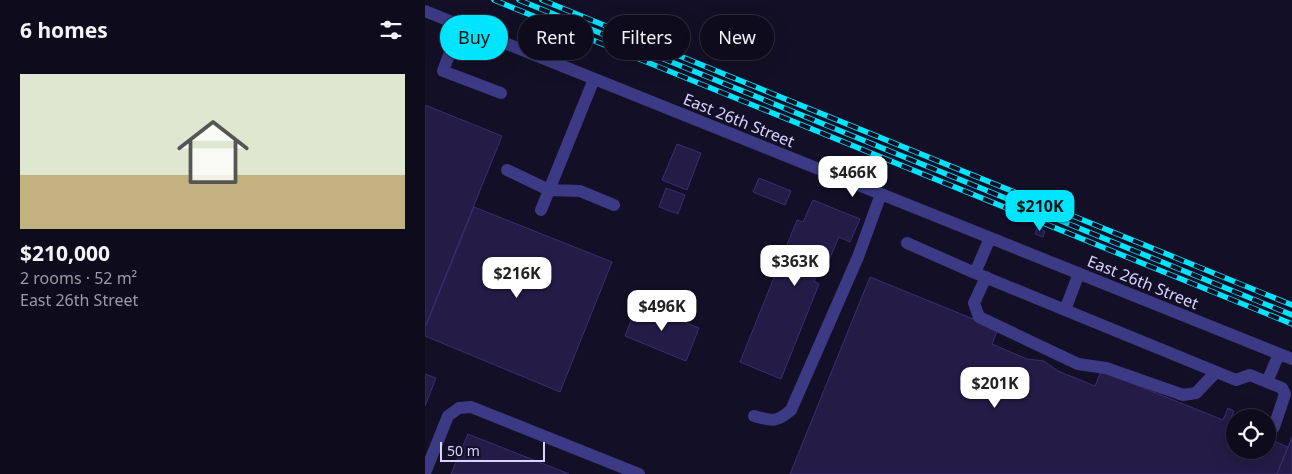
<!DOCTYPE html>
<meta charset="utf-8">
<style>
:root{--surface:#0e0b1c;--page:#1c1929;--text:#f1f3f6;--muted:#9b9ba3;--line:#2e2b3b;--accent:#00e5ff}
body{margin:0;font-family:"Noto Sans",sans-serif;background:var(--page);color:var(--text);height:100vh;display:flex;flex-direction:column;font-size:19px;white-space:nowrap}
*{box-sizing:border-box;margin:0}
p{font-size:16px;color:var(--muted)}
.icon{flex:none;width:28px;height:28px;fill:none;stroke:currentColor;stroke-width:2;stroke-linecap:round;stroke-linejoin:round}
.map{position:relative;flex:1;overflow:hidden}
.details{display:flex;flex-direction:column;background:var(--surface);width:425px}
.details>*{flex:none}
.banner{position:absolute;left:15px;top:15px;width:475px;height:45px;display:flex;gap:10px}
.controls{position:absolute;left:801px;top:409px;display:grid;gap:10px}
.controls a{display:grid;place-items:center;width:50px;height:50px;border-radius:50%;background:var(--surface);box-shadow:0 5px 20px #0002,0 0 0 1px var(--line);font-size:25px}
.scale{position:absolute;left:15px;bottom:12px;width:105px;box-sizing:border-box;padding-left:5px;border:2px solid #d9d4ff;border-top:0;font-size:14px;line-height:18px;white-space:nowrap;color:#d9d4ff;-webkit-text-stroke:4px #130f26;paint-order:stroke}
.price{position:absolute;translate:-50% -42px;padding:0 11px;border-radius:10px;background:#fff;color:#222;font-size:16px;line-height:32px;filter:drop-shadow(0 1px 2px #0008)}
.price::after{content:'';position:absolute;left:50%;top:30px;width:15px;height:11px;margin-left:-8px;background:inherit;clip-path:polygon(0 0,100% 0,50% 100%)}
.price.current{background:var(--accent);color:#111}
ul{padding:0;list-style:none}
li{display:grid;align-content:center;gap:10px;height:265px;padding:0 20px}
li span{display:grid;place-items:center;height:155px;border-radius:0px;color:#555}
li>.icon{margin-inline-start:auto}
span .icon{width:90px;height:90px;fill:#fffc;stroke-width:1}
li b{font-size:21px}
h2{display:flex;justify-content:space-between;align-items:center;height:60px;padding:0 20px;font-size:21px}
.tag{padding:0 18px;border-radius:22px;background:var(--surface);box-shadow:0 5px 20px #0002,0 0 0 1px var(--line);font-size:18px;line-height:45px}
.tag.current{background:var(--accent);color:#111}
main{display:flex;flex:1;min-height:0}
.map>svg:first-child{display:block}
.building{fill:#241b47;stroke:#3b2d73}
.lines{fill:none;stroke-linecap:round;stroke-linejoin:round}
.minor{stroke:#3d3a85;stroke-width:12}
.rail-casing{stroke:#00e5ff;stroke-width:5.5}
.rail{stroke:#130f26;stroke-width:4;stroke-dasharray:11;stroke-linecap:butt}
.labels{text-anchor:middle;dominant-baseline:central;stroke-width:4;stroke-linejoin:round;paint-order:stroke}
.street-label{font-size:16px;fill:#d9d4ff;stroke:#130f26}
</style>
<main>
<section class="details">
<h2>6 homes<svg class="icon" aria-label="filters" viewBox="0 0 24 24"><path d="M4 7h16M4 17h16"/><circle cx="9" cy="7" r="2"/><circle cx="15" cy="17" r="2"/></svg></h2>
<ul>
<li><span style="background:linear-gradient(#dfe7d0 65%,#c2b280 0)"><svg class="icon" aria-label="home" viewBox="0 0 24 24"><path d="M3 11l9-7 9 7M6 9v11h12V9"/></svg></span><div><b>$210,000</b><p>2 rooms · 52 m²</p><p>East 26th Street</p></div></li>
</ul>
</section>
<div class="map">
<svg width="867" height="474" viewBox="0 0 867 474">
<rect width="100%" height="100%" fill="#130f26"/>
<!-- building -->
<path class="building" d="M0 105 77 136 0 327Z
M252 144 276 153 262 190 237 180Z
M334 178 366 191 360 205 328 192Z
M241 188 260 195 253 214 234 207Z
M388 200 435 219 425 242 414 237 403 262 397 260 389 281 394 284 356 379 315 362 372 220 378 222Z
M49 207 187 262 135 392 0 336V328Z
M612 228 620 231 618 237 610 234Z
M445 277 573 329 567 344 602 359 619 361 633 371 670 386 676 371 798 420 803 408 809 411 804 423 808 424 810 419V450H842V438L863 447 852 474H365Z
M213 303 274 328 261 361 200 336Z
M0 374 11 378 0 406Z
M43 434 144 474H26Z
M867 437V474H852L863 447Z"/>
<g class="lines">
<!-- minor -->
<path class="minor" d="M0 11 867 359
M35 25 18 71 76 93
M82 170 124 190 155 191 189 205
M116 210 169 79
M482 243 550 273 565 238
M550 273 640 310 654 273
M561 277 549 303 554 317 653 364 681 368 758 395 771 393 791 372
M640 310 811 380 825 375 857 388 860 394 849 427
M842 382 854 354
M329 416C347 421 351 423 366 410L433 257 456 194
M0 473 23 416 34 408 46 407 214 474"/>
<defs>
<path id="rail" d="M69 0 867 324
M94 0 867 315
M117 0 867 305"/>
</defs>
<!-- rail casing -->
<use href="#rail" class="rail-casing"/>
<!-- rail -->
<use href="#rail" class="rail"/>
</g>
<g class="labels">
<!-- street labels -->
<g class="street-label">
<text transform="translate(314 120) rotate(22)">East 26th Street</text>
<text transform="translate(718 282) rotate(22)">East 26th Street</text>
</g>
</g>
</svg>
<div class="controls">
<a><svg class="icon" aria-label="locate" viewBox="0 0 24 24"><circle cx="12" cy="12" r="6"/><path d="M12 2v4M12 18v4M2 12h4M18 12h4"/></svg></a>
</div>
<div class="scale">50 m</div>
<b class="price" style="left:428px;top:198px">$466K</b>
<b class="price current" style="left:615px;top:232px">$210K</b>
<b class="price" style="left:370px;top:287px">$363K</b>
<b class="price" style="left:92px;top:299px">$216K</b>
<b class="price" style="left:237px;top:332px">$496K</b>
<b class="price" style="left:570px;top:409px">$201K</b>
<div class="banner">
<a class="tag current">Buy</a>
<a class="tag">Rent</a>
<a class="tag">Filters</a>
<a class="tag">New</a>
</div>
</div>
</main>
